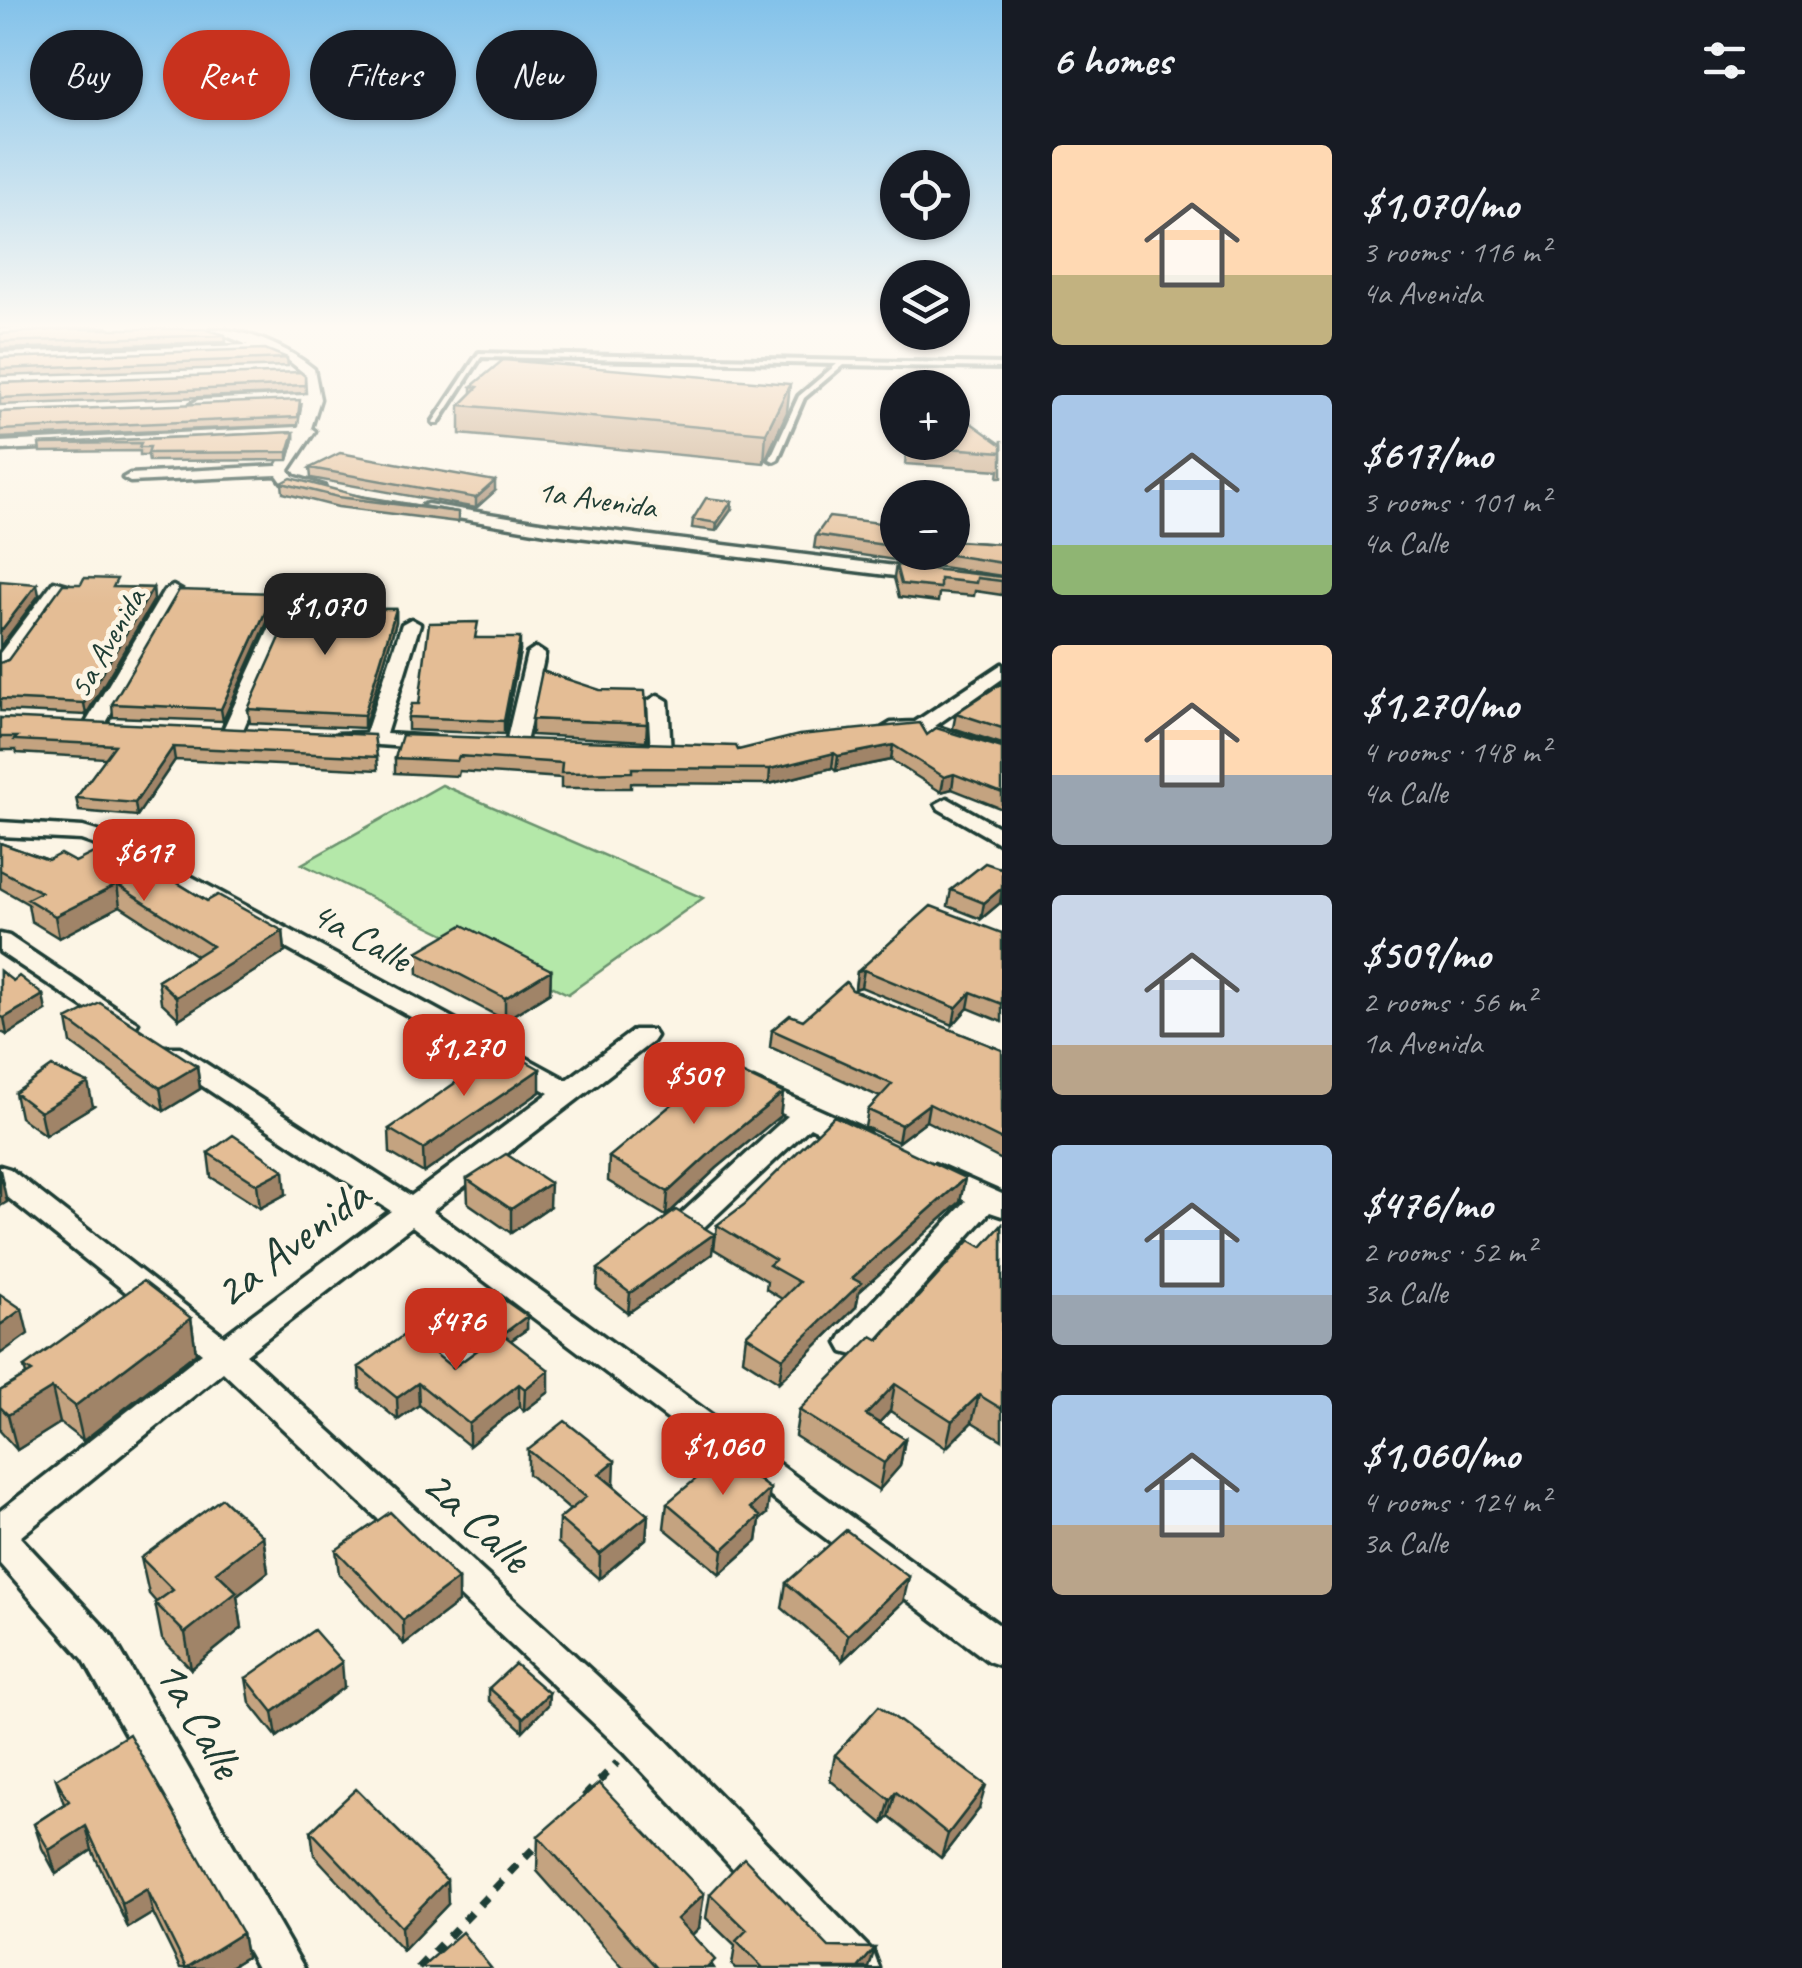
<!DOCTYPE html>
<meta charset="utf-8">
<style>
:root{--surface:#171b24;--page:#20242c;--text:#f1f3f6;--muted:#9ea1a6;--accent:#c8321e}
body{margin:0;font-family:Caveat,sans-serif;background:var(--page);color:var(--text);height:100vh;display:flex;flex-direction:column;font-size:38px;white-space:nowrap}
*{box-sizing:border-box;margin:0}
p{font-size:32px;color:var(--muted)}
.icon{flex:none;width:55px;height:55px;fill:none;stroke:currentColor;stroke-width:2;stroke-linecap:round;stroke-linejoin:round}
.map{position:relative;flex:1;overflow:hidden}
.panel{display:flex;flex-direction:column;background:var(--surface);width:800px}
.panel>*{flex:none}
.banner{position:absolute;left:30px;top:30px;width:820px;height:90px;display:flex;gap:20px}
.buttons{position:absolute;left:880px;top:150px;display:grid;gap:20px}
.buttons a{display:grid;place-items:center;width:90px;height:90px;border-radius:50%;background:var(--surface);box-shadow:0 2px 8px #0004;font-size:50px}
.price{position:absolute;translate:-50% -85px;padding:0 22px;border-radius:20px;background:var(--accent);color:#fff;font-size:32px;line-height:65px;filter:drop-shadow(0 2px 5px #0008)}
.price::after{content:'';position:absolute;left:50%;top:60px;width:30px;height:22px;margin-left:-15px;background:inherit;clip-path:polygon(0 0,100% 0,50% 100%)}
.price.current{background:#222;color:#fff}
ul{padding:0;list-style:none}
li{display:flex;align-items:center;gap:30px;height:250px;padding:0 50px}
li span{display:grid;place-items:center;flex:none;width:280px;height:200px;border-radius:10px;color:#555}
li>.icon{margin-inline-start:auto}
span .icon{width:120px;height:120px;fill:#fffc;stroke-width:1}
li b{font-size:42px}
h2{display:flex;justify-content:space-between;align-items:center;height:120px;padding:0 50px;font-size:42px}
.chip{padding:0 35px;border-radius:45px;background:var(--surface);box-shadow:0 2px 8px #0004;font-size:35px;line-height:90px}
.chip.current{background:var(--accent);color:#fff}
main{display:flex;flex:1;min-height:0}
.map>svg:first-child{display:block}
.green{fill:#b4e8a9;stroke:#6a926e;stroke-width:2.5}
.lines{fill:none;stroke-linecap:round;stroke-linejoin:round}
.service-casing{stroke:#1f3d34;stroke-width:8}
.minor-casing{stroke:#1f3d34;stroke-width:7}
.path{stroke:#1f3d34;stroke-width:8;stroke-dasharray:11 11;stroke-linecap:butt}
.service{fill:#fcf5e5;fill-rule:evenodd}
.minor{fill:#fcf5e5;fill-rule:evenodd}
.wall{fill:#c4a380;stroke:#1f3d34;stroke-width:2.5}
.shaded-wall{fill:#a08468;stroke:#1f3d34;stroke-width:2.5}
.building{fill:#e4bd95;stroke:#1f3d34;stroke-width:2.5}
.labels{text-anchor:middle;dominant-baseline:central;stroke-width:10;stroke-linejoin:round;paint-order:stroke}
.far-street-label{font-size:32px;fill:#1f3d34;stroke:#fcf5e5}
.street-label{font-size:40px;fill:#1f3d34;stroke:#fcf5e5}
.near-street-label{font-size:48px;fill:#1f3d34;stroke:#fcf5e5}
</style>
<main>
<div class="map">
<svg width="1002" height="1968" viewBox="0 0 1002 1968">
<rect width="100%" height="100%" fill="#fcf5e5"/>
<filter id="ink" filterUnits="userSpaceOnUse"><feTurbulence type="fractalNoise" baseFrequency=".01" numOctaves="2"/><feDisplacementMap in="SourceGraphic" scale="20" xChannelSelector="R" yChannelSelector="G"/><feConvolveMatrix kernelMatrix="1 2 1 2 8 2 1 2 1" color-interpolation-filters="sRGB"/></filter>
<g filter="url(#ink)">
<!-- green -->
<path class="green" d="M442 785 703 898 568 994 302 864Z"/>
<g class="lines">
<defs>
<path id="service" d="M479 353 1002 364V368L843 365 804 398 778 459 774 461 770 459 799 396 837 364 481 357 438 423H434L433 422Z"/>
<path id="minor" d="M0 329H106L0 337Z
M210 329C244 328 289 348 314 369L320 399 311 428 315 431 289 470 293 476 324 486V492L282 482 277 475 130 482 123 478 130 474 277 466 294 436 0 450V442L298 427 303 403 198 408 191 404 198 400 304 395V373L288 360 266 352 0 361V353L248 345Z
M427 504 546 523 927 570 935 575 927 580 546 533 422 512V506Z
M54 581 68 585 7 670 0 672V653Z
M173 586 182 591 104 726 101 730H87L84 726 164 591Z
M285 594 300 598 242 732 239 736H225L222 732Z
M411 619 420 624 386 734 434 737 444 743 434 749 337 742V734L366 733 402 624Z
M536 648 545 654 525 747 515 753 505 747 527 654Z
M1002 664V679L935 726 1002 748V761L918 734 891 735 881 729 891 723 915 722Z
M658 695 668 701 671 753 661 759 651 753 648 701Z
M947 798 1002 829V845L939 809 936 804Z
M0 822 83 827 120 838 567 1080 634 1030H652L656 1036 652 1042 432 1211 1002 1627V1666L988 1661 412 1226 246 1354 653 1727 873 1952 879 1968H826L625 1753 223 1372 20 1537 112 1636 304 1968H257L84 1660 0 1564V1511L202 1353 0 1191V1166L10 1169 224 1336 391 1211 162 1059 158 1053 162 1047H180L411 1196 549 1093 104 848 81 840 0 836Z
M0 934 9 936 138 1023 134 1029H116L0 952Z
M753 1080 867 1131 871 1138 867 1145H847L810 1127 704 1227H682L678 1220 682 1213 788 1116 743 1095 739 1089 743 1083Z
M934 1164 1002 1194V1216L990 1212 865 1352 854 1355 843 1352 838 1343 843 1334 966 1201 924 1181 920 1174 924 1167Z"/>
</defs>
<!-- service casing -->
<use href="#service" class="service-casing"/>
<!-- minor casing -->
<use href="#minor" class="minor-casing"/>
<!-- path -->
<path class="path" d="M584 1797 618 1762
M418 1968 541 1841"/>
<!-- service -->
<use href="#service" class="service"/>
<!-- minor -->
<use href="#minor" class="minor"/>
</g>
<!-- wall -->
<path class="wall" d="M207 330 225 335 226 342 0 349V334Z
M0 358H287L288 366 0 376Z
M305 376 306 393 0 405V383Z
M472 386 787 412 764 463 460 434V405L472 393Z
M301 407 298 425 0 438V412Z
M294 432V439L288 460 149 461 148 455H140V451L40 452 39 444Z
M1002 440V477H998L999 470 905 464 907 445H1001Z
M310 468 495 491 476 508 311 478Z
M282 483 458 512V522L338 507 283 493Z
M731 510 716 531 692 528 693 519Z
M898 525V552H952L955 541 1002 544V576L814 548 816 535Z
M896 565 1002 577V595L975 591 974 596 939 593 938 602 899 597 894 578Z
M118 587 153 588 154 600 86 715 0 711V663L8 660Z
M346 596V599H352V607L357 609H396V622L364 728 250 723 248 709Z
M275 605 223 721 113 717 112 704Z
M477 638 520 651 504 734 408 730V717Z
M1002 683V744L953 728 956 713Z
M0 718 377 757 378 770 175 760 137 816 79 811 76 798 106 758 17 753 16 750H0Z
M532 719 647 724 646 741 532 735Z
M927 735 1002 748V809L952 789 941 792 891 760 836 771 832 768 769 784 631 783V788H561V778L459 771 458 776 395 773V758L738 750Z
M0 843 48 860 75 862 143 855 145 863 207 901 283 931 285 952 179 1019 161 1002 158 980 197 956 120 906 59 938 31 921 28 904 0 888Z
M1002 866V904L1000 903 981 919 948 906 951 890Z
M1002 933V1022L968 1008 953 1025 861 987 855 989 857 972Z
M417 952 551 970 550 992 505 1020 418 974Z
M0 971 46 1011 7 1035 0 1031Z
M852 990 1002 1050V1160L926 1121 898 1142 865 1127 868 1110 880 1097 770 1047 772 1030 803 1020Z
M67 1020 197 1066 200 1089 164 1111 71 1043Z
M727 1074 783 1093 780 1116 717 1168 666 1216 608 1181 609 1157Z
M540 1092 424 1173 390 1153 389 1129Z
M15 1093 93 1106 45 1135 20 1117Z
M208 1153 286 1194 260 1208 211 1177Z
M965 1178 960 1202 859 1292 856 1307 779 1382 743 1359 746 1335 782 1299 766 1289 767 1281 714 1249 717 1225Z
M467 1179 549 1207 511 1233 468 1203Z
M1002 1225V1440L972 1422 946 1448 890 1411 879 1423 905 1439 900 1466 879 1490 795 1436 799 1410 879 1340 982 1247Z
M712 1254 628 1313 597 1289 598 1269Z
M527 1316V1329L511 1340 549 1392 524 1411 519 1406 469 1446 419 1405 398 1420 360 1389 359 1367 453 1368 483 1346 467 1333V1321Z
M191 1318 196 1353 83 1441 60 1423 17 1450 0 1431V1391L26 1375 24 1367Z
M528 1450 614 1486 648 1515 646 1539 599 1579 558 1543 559 1519 570 1510 528 1474Z
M762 1468 760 1482 767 1514 760 1520 757 1541 720 1574 664 1528 667 1503Z
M263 1536 268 1572 237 1596 242 1628 191 1669 162 1639 155 1603 156 1602 149 1594 141 1558Z
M336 1550 458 1579V1603L404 1644 339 1574Z
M786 1583 903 1602 843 1660 782 1608Z
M246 1678 344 1687 277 1737 250 1703Z
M489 1688 549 1693 548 1705 523 1731 489 1700Z
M835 1755 979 1809 941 1858 889 1817 883 1824 830 1780Z
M56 1779 242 1933 246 1957 228 1968H180L153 1913 128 1928 92 1850 56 1874 42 1848 34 1824 64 1804Z
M311 1831 448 1904 403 1951 314 1855Z
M538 1836 699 1928 692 1935 714 1968H623L537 1871Z
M710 1894 869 1968H735L732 1965 735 1946 706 1918Z"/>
<!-- shaded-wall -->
<path class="shaded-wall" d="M790 384 787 412 764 463 766 433Z
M294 432V439L288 460V452Z
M495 481V491L476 508V498Z
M732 501 731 510 716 531 717 523Z
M37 584 39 595 0 647V632Z
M153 588 154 600 86 715 84 703Z
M274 593 275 605 223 721 221 709Z
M396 609V622L364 728V715Z
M520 638V651L504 734V721Z
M893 745 891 760 836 771 838 756Z
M173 747 175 760 137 816 135 803Z
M834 753 832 768 769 784 770 769Z
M954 774 952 789 941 792 944 777Z
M117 885 120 906 59 938 55 916Z
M1002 888 1000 903 981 919 984 903Z
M283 931 285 952 179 1019 176 997Z
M551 970 550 992 505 1020V998Z
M864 970 861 987 855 989 857 972Z
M971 992 968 1008 953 1025 956 1008Z
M43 995 46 1011 7 1035 4 1018Z
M197 1066 200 1089 164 1111 160 1088Z
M540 1069V1092L424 1173 423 1149Z
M88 1083 93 1106 45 1135 40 1112Z
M783 1093 780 1116 717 1168 666 1216 668 1192 720 1144Z
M929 1104 926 1121 898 1142 901 1125Z
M0 1170 7 1202 0 1206Z
M284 1170 286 1194 260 1208 257 1184Z
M965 1178 960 1202 859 1292 856 1307 779 1382 783 1358 852 1278Z
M550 1183 549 1207 511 1233V1209Z
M714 1234 712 1254 628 1313 630 1293Z
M22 1309 28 1334 0 1354V1325Z
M527 1316V1329L493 1353V1341Z
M191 1318 196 1353 83 1441 75 1406Z
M549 1370V1392L524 1411 525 1389Z
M418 1383 419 1405 398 1420 397 1398Z
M519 1384V1406L469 1446V1424Z
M895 1384 890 1411 861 1442 866 1415Z
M52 1388 60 1423 17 1450 8 1415Z
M979 1395 972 1422 946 1448 952 1421Z
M905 1439 900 1466 879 1490 884 1463Z
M615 1461 614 1486 599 1474Z
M762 1468 759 1493 753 1476Z
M770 1489 767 1514 760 1520 757 1541 720 1574 723 1550 750 1508Z
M648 1515 646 1539 599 1579 600 1554Z
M263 1536 268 1572 237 1596 242 1628 191 1669 185 1633 216 1572Z
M909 1577 903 1602 843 1660 848 1635Z
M458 1579V1603L404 1644 403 1620Z
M342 1662 344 1687 277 1737 273 1712Z
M549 1693 548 1705 523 1731V1718Z
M986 1785 979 1809 941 1858 948 1834Z
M896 1792 889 1817 883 1824 890 1800Z
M86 1826 92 1850 56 1874 49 1850Z
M447 1880 448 1904 403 1951 401 1927Z
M147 1889 153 1913 128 1928 122 1904Z
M704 1894 699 1928 672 1954 677 1919Z
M242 1933 246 1957 228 1968H186Z
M875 1948 869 1968H858Z"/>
<!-- building -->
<path class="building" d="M67 329H207V330L225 335 0 342V334Z
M265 349 287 358 0 369V358Z
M503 360 790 384 766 433 460 405 478 387 472 386Z
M300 372 305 376V385L0 398V383Z
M300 400 298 417 0 430V412Z
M952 421 971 423 1002 445V458V452L907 445 908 442H952Z
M294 432 288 452 148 453 150 447H139L141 443 39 444Z
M340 453 495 481 476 498 310 468Z
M291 478 363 497 458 512 338 497 282 483Z
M706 498 732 501 717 523 693 519Z
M829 517 898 525V547L816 535Z
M952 536H956L954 541 1002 544V563L932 552H952Z
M896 565 1002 577V581L977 578 976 583 940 579V588L901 584Z
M84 578 117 579 113 587 153 588 84 703 0 699V663L8 660 63 584H81Z
M0 581 37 584 0 632Z
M179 590 274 593 221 709 112 704Z
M299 595 346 596 345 599H352L350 607 357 609H396L364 715 248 709Z
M478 622 475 638H520L504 721 408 717 412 704H419L429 623Z
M542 671 600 690 645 691 647 724 532 719Z
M1002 683V728L956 713Z
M0 718 374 735 377 757 173 747 135 803 76 798 115 745 14 740 17 737H0Z
M920 723 927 735 936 728 1002 748V793L954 774 944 777 893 745 838 756 834 753 770 769 632 768V772L561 773 562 763 459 756 457 761 395 758 402 735 736 746 738 750 799 735Z
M118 841 143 855 137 858 207 901 218 895 283 931 176 997 158 980 212 946 117 885 55 916 27 899 41 892 0 870V843L48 860 60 854 75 862Z
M985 863 1000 868 1002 866V888L984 903 951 890Z
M931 906 1002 933V1004L971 992 956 1008 864 970 857 972Z
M463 925 551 970 505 998 417 952Z
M0 971 13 981 19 976 43 995 4 1018 0 1016Z
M846 982 852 990 1002 1050V1140L929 1104 901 1125 868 1110 892 1084 772 1030 790 1015 803 1020Z
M100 1003 197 1066 160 1088 67 1020Z
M504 1049 540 1069 423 1149 389 1129Z
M52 1067 88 1083 40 1112 15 1093Z
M715 1068 727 1074 733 1069 783 1093 720 1144 668 1192 609 1157Z
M834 1116 965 1178 852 1278 861 1283 783 1358 746 1335 799 1282 769 1265 775 1260 717 1225 745 1204Z
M233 1135 284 1170 257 1184 208 1153Z
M506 1154 550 1183 511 1209 467 1179Z
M676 1210 714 1234 630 1293 598 1269Z
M1002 1225V1409L979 1395 952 1421 895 1384 866 1415 905 1439 884 1463 799 1410 872 1336 879 1340 970 1240 982 1247Z
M143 1281 191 1318 75 1406 52 1388 8 1415 0 1407V1391L32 1372 24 1367Z
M0 1294 22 1309 0 1325Z
M500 1297 527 1316 503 1334 501 1333 492 1340 467 1321Z
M408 1332 453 1368 501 1333 549 1370 525 1389 519 1384 469 1424 418 1383 397 1398 359 1367Z
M565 1421 615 1461 599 1474 648 1515 600 1554 559 1519 586 1497 528 1450Z
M734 1447 762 1468 753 1476 770 1489 750 1508 760 1516 723 1550 667 1503Z
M222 1498 263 1536 216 1572 237 1592 185 1633 155 1603 173 1590 141 1558Z
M390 1512 458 1579 403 1620 336 1550Z
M846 1530 909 1577 848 1635 786 1583Z
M314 1630 342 1662 273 1712 246 1678Z
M515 1664 549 1693 523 1718 489 1688Z
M879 1706 986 1785 948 1834 896 1792 890 1800 835 1755Z
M129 1734 242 1933 186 1968 147 1889 122 1904 86 1826 49 1850 34 1824 69 1801 56 1779Z
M599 1783 704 1894 677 1919 715 1960 707 1968H657L538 1836Z
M356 1789 447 1880 401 1927 311 1831Z
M744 1858 829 1947 875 1948 858 1968H763L736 1941 747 1930 710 1894Z
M462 1932 491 1968H421Z"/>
</g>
<!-- sky -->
<linearGradient id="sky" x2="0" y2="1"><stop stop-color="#83c2ea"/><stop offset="0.54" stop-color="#fefaf3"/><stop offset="1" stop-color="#fefaf3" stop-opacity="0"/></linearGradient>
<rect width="1002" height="604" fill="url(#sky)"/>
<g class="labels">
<!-- far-street labels -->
<g class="far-street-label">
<text transform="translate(597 499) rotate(8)">1a Avenida</text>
<text transform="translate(107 643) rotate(-60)">5a Avenida</text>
</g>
<!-- street labels -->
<g class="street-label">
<text transform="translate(361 936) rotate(29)">4a Calle</text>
</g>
<!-- near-street labels -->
<g class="near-street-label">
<text transform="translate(291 1243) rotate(-37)">2a Avenida</text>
<text transform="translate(477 1520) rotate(43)">2a Calle</text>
<text transform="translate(199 1718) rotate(60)">1a Calle</text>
</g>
</g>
</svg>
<div class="buttons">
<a><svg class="icon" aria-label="locate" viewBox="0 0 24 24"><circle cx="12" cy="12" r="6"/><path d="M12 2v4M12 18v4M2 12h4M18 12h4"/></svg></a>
<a><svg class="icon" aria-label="layers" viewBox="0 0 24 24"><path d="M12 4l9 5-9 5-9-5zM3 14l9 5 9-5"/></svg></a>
<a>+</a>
<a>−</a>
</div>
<b class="price current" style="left:325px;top:658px">$1,070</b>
<b class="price" style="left:144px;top:904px">$617</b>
<b class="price" style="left:464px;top:1099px">$1,270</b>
<b class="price" style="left:694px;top:1127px">$509</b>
<b class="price" style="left:456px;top:1373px">$476</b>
<b class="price" style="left:723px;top:1498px">$1,060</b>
<div class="banner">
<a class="chip">Buy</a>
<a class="chip current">Rent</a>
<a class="chip">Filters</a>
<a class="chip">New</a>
</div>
</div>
<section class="panel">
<h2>6 homes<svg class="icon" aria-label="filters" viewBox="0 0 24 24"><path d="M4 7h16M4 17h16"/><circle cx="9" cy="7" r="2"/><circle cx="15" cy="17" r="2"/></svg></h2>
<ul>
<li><span style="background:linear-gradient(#ffd9b3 65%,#c2b280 0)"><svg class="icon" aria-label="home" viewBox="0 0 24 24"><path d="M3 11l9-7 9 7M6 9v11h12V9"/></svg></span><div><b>$1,070/mo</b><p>3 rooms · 116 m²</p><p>4a Avenida</p></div></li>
<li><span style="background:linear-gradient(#a9c7e8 75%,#8fb573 0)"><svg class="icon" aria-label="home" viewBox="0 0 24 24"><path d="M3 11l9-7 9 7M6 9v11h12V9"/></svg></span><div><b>$617/mo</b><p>3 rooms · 101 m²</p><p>4a Calle</p></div></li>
<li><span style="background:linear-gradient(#ffd9b3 65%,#9aa5b1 0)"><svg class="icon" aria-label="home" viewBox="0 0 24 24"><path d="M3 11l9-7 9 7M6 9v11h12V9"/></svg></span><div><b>$1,270/mo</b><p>4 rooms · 148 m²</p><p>4a Calle</p></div></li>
<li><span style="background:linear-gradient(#c9d6e8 75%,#b9a48a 0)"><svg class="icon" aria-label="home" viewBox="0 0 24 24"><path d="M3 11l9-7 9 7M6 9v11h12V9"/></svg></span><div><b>$509/mo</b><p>2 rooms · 56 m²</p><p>1a Avenida</p></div></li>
<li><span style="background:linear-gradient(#a9c7e8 75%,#9aa5b1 0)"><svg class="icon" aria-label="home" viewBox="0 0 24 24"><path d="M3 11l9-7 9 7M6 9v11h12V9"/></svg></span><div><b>$476/mo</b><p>2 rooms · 52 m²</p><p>3a Calle</p></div></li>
<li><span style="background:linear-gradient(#a9c7e8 65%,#b9a48a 0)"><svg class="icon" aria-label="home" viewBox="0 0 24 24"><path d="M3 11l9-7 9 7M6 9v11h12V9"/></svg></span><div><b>$1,060/mo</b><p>4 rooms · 124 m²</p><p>3a Calle</p></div></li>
</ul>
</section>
</main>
